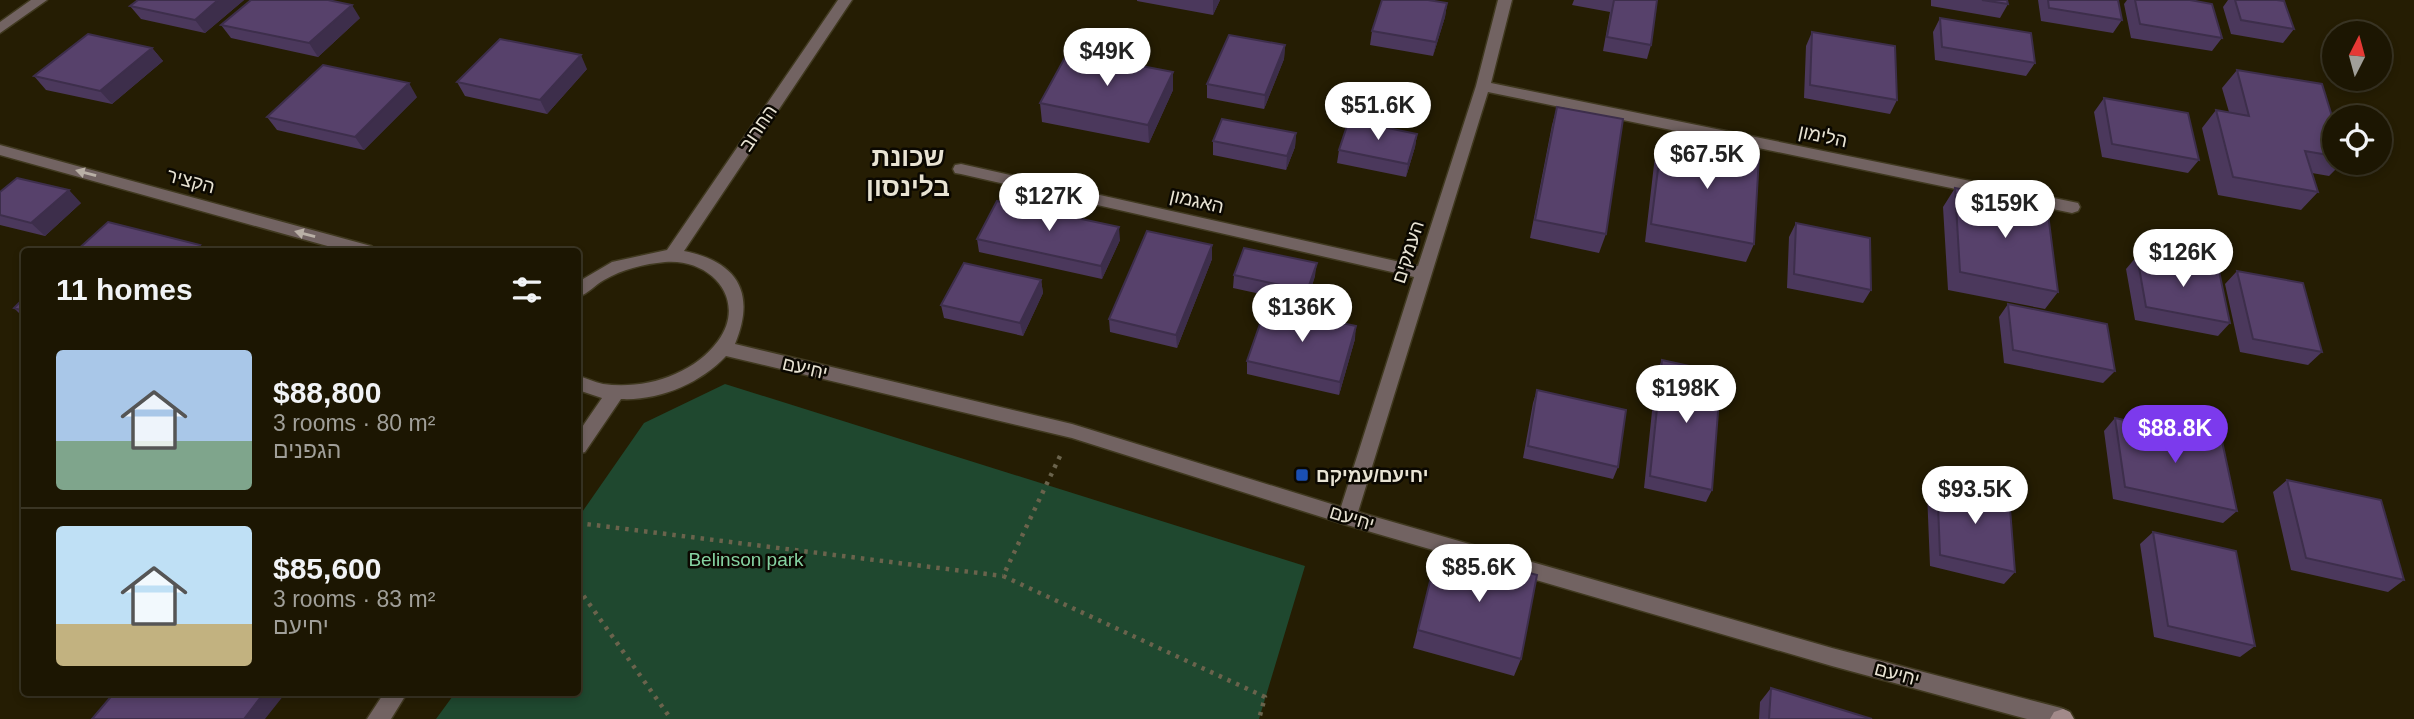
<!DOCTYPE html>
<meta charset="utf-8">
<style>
:root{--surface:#1c1602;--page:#251f0c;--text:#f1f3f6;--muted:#a09f99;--line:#3a3524;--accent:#7c3aed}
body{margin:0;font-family:Arial,"Noto Sans Hebrew",sans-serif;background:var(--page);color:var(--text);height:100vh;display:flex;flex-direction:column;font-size:26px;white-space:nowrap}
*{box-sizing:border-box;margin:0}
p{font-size:23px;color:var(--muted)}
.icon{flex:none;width:38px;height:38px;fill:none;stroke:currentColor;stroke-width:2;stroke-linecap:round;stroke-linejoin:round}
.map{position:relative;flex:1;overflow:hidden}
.sheet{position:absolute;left:21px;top:248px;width:560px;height:448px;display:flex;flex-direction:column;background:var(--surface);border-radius:7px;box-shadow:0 4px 10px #0003,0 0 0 2px var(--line)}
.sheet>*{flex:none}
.needle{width:46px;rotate:6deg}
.tools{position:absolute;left:2322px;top:21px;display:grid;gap:14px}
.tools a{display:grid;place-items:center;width:70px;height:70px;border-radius:50%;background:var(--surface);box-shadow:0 4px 10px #0003,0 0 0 2px var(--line);font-size:35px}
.price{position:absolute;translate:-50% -60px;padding:0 16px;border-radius:24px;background:#fff;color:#222;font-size:23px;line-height:46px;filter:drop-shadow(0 2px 4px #0008)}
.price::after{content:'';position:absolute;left:50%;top:42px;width:21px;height:16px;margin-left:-10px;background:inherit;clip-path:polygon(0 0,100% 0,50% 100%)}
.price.selected{background:var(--accent);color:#fff}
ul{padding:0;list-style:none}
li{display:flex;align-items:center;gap:21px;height:175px;padding:0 35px}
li+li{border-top:2px solid var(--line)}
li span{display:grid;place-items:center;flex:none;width:196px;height:140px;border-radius:7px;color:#555}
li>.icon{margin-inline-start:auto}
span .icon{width:84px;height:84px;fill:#fffc;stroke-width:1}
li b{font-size:30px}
h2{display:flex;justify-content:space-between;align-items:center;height:84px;padding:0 35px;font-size:30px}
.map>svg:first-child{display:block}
.green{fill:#1f482f}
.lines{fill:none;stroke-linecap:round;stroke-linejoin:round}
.street-casing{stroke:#403920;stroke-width:3}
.secondary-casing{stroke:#403920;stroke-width:3}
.path{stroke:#6a634c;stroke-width:4.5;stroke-dasharray:3.5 6;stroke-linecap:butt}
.street{fill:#726362;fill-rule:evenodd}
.secondary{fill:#a28a8a;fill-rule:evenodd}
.wall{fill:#4b385c}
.shaded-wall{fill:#3d2e4b}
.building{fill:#57416b;stroke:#3d2e4b;stroke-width:2}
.oneway{fill:#b9b0a6}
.transit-dot{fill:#1a4fb4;stroke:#0b0801;stroke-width:2.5}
.labels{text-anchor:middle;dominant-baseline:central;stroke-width:5;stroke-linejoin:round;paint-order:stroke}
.street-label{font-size:19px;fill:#e8e3d3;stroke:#0b0801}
.poi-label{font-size:19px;font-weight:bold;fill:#e8e3d3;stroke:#0b0801;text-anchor:start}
.park-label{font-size:19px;fill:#86d3a2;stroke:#0b0801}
.district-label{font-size:26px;font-weight:bold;fill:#e8e3d3;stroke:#0b0801}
</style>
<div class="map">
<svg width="2414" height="719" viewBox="0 0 2414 719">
<rect width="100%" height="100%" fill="#251d03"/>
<!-- green -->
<path class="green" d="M725 384 1305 566 1259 719H436L455 693H578V518L644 423Z"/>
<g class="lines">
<defs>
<path id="street" d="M31 0H47L0 33V22Z
M838 0H852L684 251C738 262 756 293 735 344L1072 424 1341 507 1414 277 961 174 955 173 953 169 955 165 961 164 1418 266 1476 86 1498 0H1512L1491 83 2078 203 2080 207 2078 211 2072 213 1488 92 1358 512 1832 648 2061 708 2068 711 2071 719H2027L1832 666 1347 525 1072 438 726 356C701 383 659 401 621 399L585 452 578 454V433L602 398 578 390V376C586 378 594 382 603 384 644 390 693 375 718 341 748 300 711 258 665 262 644 264 623 269 604 280 595 285 588 294 578 297V282L612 262 667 250Z
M0 145 371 246 379 252H349L0 155Z
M384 693H407L391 719H367Z"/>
<path id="secondary" d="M2063 709 2070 712 2074 719H2050L2054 712Z"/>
</defs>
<!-- street casing -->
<use href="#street" class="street-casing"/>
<!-- secondary casing -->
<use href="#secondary" class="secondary-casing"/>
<!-- path -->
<path class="path" d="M1060 456 1003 576 1265 697 1259 719
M578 523 1003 576
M578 588 671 719"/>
<!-- street -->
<use href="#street" class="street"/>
<!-- secondary -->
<use href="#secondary" class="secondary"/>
</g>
<!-- wall -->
<path class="wall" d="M244 0 205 33 141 19 130 6Z
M1137 0H1220L1213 15 1137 1Z
M1574 0H1657L1651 45 1647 59 1603 51 1610 12 1572 5Z
M1931 0H2007L2008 4 2000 18 1931 6Z
M2038 0H2118L2122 20 2113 33 2041 21Z
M2127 0H2190L2222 38 2212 51 2131 38 2124 4Z
M2228 0H2277L2294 29 2283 43 2231 34 2223 7Z
M1447 3 1445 17 1433 56 1370 45 1372 31Z
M360 18 318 57 231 38 221 25Z
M1940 18 2035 63 2026 76 1935 60 1933 32Z
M1812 32 1897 100 1890 114 1804 98 1806 46Z
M1285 45 1284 59 1264 109 1207 98V84Z
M152 48 163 61 112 104 46 90 34 76Z
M587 69 547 114 465 96 457 82Z
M2237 70 2334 123V163H2342L2329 176 2312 173 2318 192 2301 210 2218 195 2202 128 2216 110 2229 112 2222 88Z
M1173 90 1149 143 1042 122 1040 103Z
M417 97 364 150 277 130 267 117Z
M2104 98 2199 160 2188 173 2102 157 2094 112Z
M1557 107 1606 234 1599 253 1530 238 1552 125Z
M1296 133 1295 147 1286 170 1213 155V141Z
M1417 134 1415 147 1406 177 1337 163 1339 150Z
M1662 138 1754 244 1746 262 1645 242 1655 156Z
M1955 188 2058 292 2045 309 1948 290 1943 207Z
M0 192 81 203 45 236 0 225Z
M1796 223 1871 290 1863 303 1787 288 1789 237Z
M977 239 1120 240 1102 279 979 252Z
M1212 245V259L1177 348 1110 332 1109 319Z
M2137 256 2230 323 2218 336 2135 320 2126 269Z
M2237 271 2322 352 2308 365 2240 352 2225 284Z
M1234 275 1315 276 1306 304 1233 288Z
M1041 280 1043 293 1023 336 944 318 941 305Z
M24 298V318L14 308Z
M2008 304 2115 371 2103 383 2004 363 1999 317Z
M1355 339 1339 395 1247 374V361Z
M1662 360 1712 490 1706 502 1644 488 1656 373Z
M1537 390 1618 467 1613 479 1523 458 1533 403Z
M2115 418 2237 511 2223 523 2113 499 2104 431Z
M1937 480 2015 572 2004 584 1930 566 1927 492Z
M2287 480 2404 580 2388 592 2291 570 2273 492Z
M2153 532 2255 646 2240 657 2154 637 2140 544Z
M1438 549 1521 659 1514 676 1413 648Z
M1771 688 1872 719H1759L1760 702Z"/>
<!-- shaded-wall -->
<path class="shaded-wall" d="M218 0H244L205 33 195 20Z
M1213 0H1220L1213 15Z
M1447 3 1445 17 1433 56 1436 42Z
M352 5 360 18 318 57 309 43Z
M1285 45 1284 59 1264 109 1265 95Z
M152 48 163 61 112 104 100 91Z
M581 55 587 69 547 114 540 100Z
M1173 72V90L1149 143 1148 125Z
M409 83 417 97 364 150 355 137Z
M1296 133 1295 147 1286 170 1287 156Z
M1417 134 1415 147 1406 177 1408 164Z
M69 190 81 203 45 236 31 223Z
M1119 227 1120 240 1102 279 1101 266Z
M200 245 206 252H193Z
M1212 245V259L1177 348 1176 335Z
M1317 263 1315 276 1306 304 1307 291Z
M1041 280 1043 293 1023 336 1020 323Z
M1356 326 1355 339 1339 395 1340 382Z
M264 693H281L284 695 265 719H244Z"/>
<!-- building -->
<path class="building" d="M138 0H218L195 20 130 6Z
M251 0H328L352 5 309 43 221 25Z
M1382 0H1428L1447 3 1436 42 1372 31Z
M1614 0H1657L1651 45 1607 37Z
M1982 0H2007L2008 4Z
M2048 0H2118L2122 20 2049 8Z
M2135 0H2190L2212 4 2222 38 2140 24Z
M2235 0H2277L2284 1 2294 29 2241 20Z
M1940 18 2031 33 2035 63 1942 47Z
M1812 32 1895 46 1897 100 1810 85Z
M88 34 152 48 100 91 34 76Z
M1229 35 1285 45 1265 95 1207 84Z
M500 39 581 55 540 100 457 82Z
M1068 52 1173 72 1148 125 1040 103Z
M323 65 409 83 355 137 267 117Z
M2237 70 2322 84 2334 123V156L2305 151 2318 192 2233 177 2216 110 2249 116Z
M2104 98 2188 113 2199 160 2112 144Z
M1557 107 1623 119 1606 234 1535 220Z
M1222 119 1296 133 1287 156 1213 141Z
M1349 120 1417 134 1408 164 1339 150Z
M1662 138 1759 156 1754 244 1651 224Z
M17 178 69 190 31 223 0 215V192Z
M1955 188 2047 206 2058 292 1960 272Z
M997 201 1119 227 1101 266 977 239Z
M108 222 200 245 193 252H75Z
M1796 223 1870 238 1871 290 1794 274Z
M1147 231 1212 245 1176 335 1109 319Z
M1244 248 1317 263 1307 291 1234 275Z
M2137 256 2219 271 2230 323 2146 307Z
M964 263 1041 280 1020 323 941 305Z
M2237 271 2303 283 2322 352 2253 339Z
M24 298V311L14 308Z
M2008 304 2107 324 2115 371 2013 350Z
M1266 307 1356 326 1340 382 1247 361Z
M1662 360 1721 373 1712 490 1650 476Z
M1537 390 1626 410 1618 467 1528 446Z
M2115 418 2222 441 2237 511 2125 487Z
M1937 480 2009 496 2015 572 1940 555Z
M2287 480 2381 500 2404 580 2306 558Z
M2153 532 2236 551 2255 646 2168 626Z
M1438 549 1537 575 1521 659 1418 630Z
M1771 688 1872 719H1769Z
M114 693H264L244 719H92Z"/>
<!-- one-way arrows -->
<defs><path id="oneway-solid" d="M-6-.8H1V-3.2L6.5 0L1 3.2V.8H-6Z" transform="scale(1.75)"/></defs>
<g class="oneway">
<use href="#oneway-solid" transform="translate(86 173) rotate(-165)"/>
<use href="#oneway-solid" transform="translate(305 234) rotate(-165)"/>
</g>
<!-- markers -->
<rect class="transit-dot" x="1295" y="468" width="14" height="14" rx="3.5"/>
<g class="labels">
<!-- street labels -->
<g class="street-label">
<text transform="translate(758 128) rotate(-56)">החרוב</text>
<text transform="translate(1823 136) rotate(12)">הלימון</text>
<text transform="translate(191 181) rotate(15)">הקציר</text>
<text transform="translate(1197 201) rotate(13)">האגמון</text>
<text transform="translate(1408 252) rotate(-72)">העמקים</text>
<text transform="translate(805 368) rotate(13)">יחיעם</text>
<text transform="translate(1352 518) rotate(17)">יחיעם</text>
<text transform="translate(1897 674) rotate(15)">יחיעם</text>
</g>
<!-- poi labels -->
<g class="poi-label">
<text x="1316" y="475">יחיעם/עמיקם</text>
</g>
<!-- park labels -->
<g class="park-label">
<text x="746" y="559">Belinson park</text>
</g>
<!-- district labels -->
<g class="district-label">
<text x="908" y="157">שכונת<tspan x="908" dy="30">בלינסון</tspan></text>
</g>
</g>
</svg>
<div class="tools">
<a><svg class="needle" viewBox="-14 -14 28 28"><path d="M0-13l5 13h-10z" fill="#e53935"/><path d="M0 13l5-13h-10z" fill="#a09f99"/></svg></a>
<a><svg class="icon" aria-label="locate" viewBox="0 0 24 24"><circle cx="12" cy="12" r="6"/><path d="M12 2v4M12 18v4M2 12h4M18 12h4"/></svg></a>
</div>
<b class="price" style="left:1107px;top:88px">$49K</b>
<b class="price" style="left:1378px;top:142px">$51.6K</b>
<b class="price" style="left:1707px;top:191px">$67.5K</b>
<b class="price" style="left:1049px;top:233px">$127K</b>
<b class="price" style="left:2005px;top:240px">$159K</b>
<b class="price" style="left:2183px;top:289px">$126K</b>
<b class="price" style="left:1302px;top:344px">$136K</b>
<b class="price" style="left:1686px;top:425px">$198K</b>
<b class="price selected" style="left:2175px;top:465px">$88.8K</b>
<b class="price" style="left:1975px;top:526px">$93.5K</b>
<b class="price" style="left:1479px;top:604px">$85.6K</b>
<section class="sheet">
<h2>11 homes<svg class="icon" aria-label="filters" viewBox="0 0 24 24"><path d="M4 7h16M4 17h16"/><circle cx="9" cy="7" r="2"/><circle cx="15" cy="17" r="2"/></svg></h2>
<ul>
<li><span style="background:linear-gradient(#a9c7e8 65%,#7fa58c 0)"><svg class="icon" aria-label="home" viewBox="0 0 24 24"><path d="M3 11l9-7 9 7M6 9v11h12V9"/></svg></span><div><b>$88,800</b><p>3 rooms · 80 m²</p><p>הגפנים</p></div></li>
<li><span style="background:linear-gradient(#bfe0f5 70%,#c2b280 0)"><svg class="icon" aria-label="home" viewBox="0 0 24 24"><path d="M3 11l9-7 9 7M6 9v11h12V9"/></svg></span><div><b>$85,600</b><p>3 rooms · 83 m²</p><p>יחיעם</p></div></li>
</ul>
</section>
</div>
